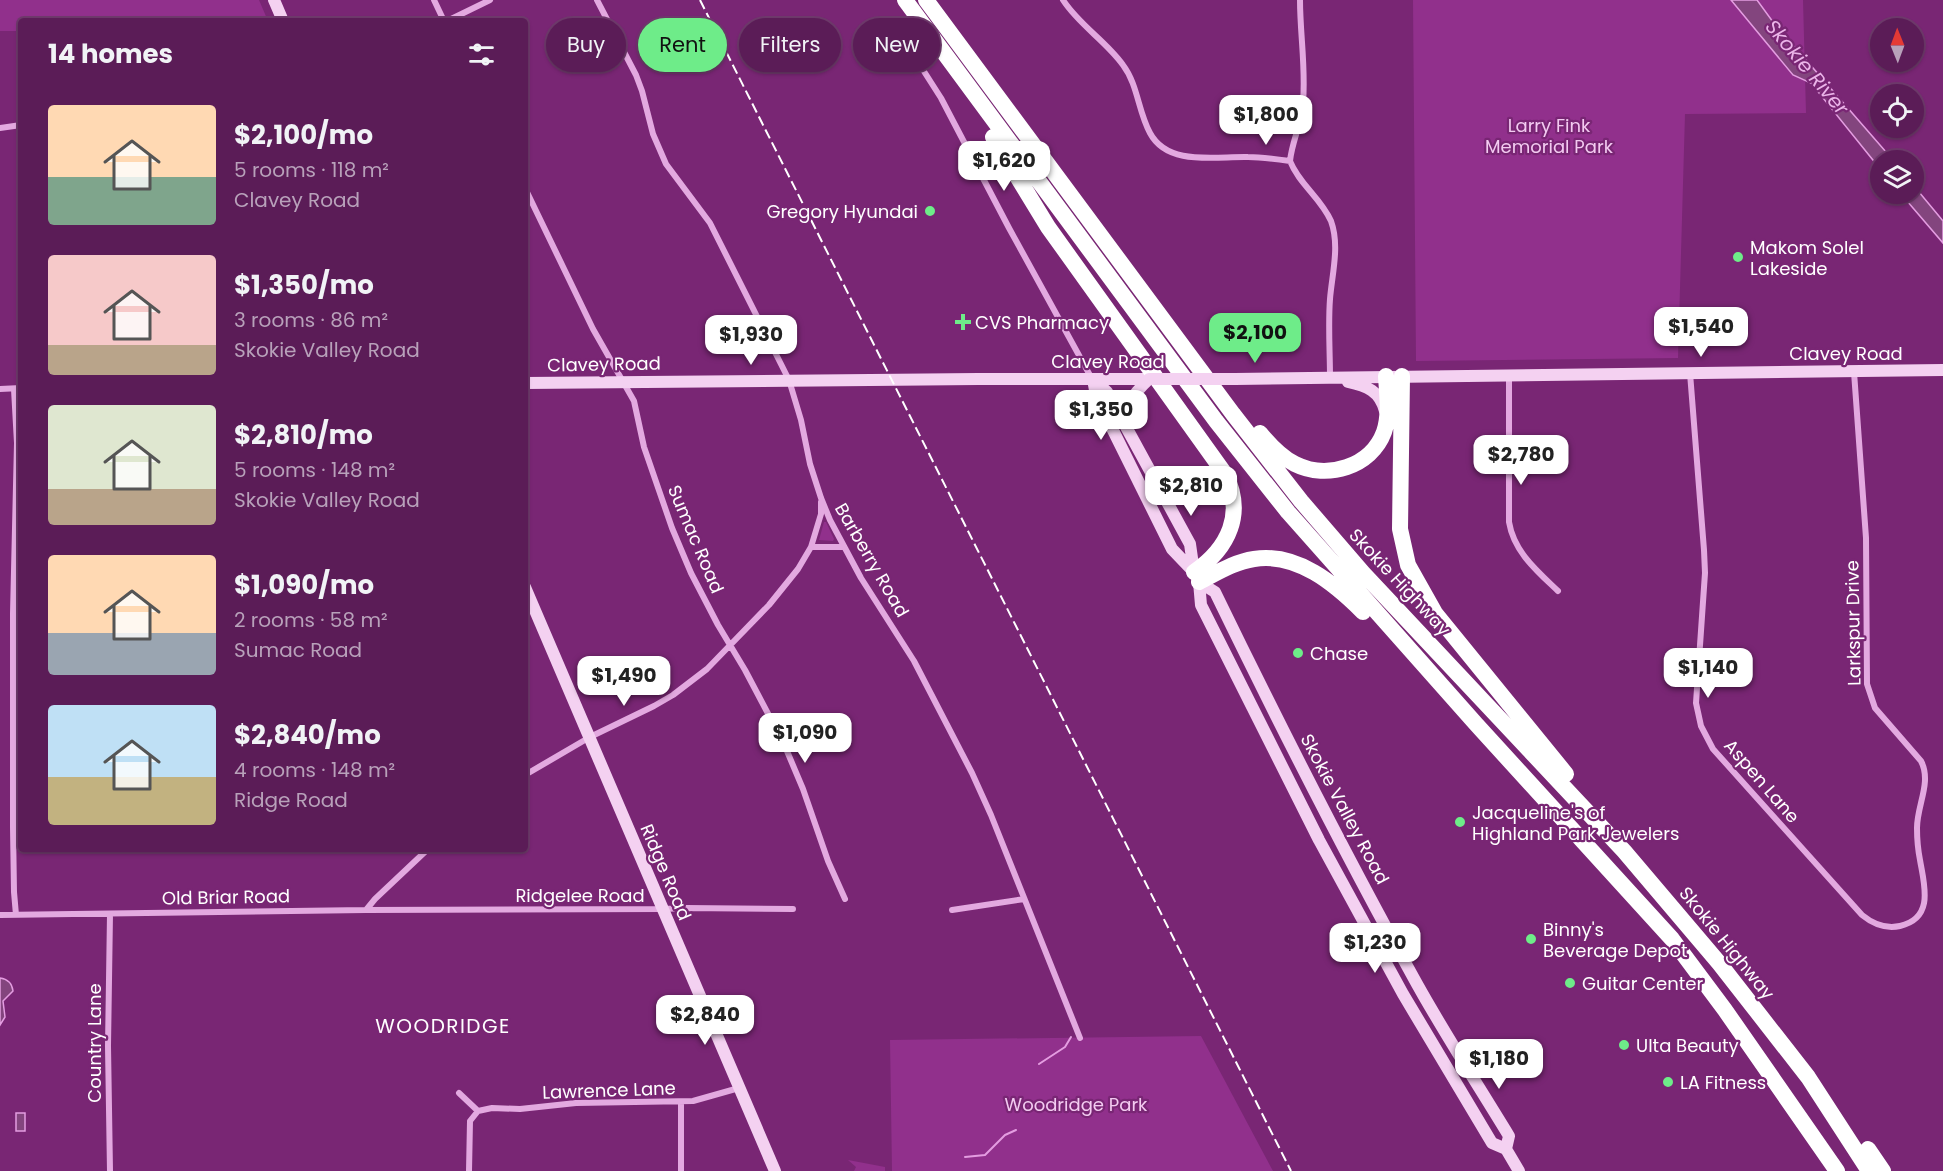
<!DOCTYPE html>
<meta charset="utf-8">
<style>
:root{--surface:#5b1c57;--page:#642961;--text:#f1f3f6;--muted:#b8a1ba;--line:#703a6d;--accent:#6eec89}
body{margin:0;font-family:Poppins,sans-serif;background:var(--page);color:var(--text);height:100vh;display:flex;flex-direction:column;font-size:22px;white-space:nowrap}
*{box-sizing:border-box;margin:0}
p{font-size:20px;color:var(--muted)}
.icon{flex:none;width:33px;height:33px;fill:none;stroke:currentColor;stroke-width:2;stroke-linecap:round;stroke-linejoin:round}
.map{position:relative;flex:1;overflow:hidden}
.side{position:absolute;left:18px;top:18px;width:510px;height:834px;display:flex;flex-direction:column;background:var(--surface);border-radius:6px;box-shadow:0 2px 4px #0004,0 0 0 2px var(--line)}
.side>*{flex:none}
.hud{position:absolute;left:546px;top:18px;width:570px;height:54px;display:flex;gap:12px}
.needle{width:39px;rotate:359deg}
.buttons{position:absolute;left:1870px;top:18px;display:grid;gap:12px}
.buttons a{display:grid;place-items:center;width:54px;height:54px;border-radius:50%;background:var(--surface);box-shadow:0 2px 4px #0004,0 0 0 2px var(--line);font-size:30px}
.price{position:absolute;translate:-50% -51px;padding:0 14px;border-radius:12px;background:#fff;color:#222;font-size:20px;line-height:39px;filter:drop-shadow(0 2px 3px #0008)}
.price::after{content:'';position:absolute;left:50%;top:36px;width:18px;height:14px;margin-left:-9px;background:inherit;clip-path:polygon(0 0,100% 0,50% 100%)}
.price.current{background:var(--accent);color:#111}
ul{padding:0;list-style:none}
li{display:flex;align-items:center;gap:18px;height:150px;padding:0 30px}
li span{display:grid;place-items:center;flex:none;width:168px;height:120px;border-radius:6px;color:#555}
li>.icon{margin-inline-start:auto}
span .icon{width:72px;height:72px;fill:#fffc;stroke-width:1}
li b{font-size:26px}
h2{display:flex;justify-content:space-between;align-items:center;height:72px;padding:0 30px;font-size:26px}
.pill{padding:0 21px;border-radius:27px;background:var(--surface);box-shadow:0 2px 4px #0004,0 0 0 2px var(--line);font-size:21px;line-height:54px}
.pill.current{background:var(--accent);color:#111}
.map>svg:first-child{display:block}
.green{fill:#91308c}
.water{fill:#83457e;stroke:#e49de1;stroke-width:1.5}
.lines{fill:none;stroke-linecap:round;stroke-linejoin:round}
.stream{stroke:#e49de1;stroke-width:2}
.street{stroke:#e3a9e0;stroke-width:6}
.secondary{stroke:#f4d1f1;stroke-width:12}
.highway{stroke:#fff;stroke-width:16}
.rail{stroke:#fff;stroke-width:2;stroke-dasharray:10 4.5;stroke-linecap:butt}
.secondary-bridge{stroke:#f4d1f1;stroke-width:12}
.poi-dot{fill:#6eec89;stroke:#792674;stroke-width:2}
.labels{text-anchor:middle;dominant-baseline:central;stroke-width:4.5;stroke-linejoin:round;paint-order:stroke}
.park-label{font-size:18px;fill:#f3cbf1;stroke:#792674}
.poi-label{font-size:18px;fill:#fff;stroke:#792674;text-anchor:start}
.street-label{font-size:18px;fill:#fff;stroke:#792674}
.water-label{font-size:20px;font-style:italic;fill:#ebb4e9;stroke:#792674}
.neighbourhood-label{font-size:20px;letter-spacing:1.5px;fill:#fff;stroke:#792674}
</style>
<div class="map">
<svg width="1943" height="1171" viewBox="0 0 1943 1171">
<rect width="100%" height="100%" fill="#792674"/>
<!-- green -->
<path class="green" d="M0 0H259L268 21H21V31H0Z
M1413 0H1803L1806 113 1685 114 1678 358 1416 361Z
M824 522H826L834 539 833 541 819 540Z
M1201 1036 1273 1171H892L890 1040Z
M848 1160 885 1167V1171H854L856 1167Z"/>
<!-- water -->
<path class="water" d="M1731 0H1757L1773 22 1893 160H1881V170L1811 83 1793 75Z
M1914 186 1943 221V243L1901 194H1914Z
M0 978C8 979 12 983 13 991L3 1001 5 1017 0 1025Z
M16 1113H25V1131H16Z"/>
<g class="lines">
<!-- stream -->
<path class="stream" d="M1039 1064 1065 1047 1071 1037
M965 1157 985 1155 1005 1135 1016 1130"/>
<!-- street -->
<path class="street" d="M434 0 444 21
M597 0 636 75 642 91 653 134 666 164 710 223 789 380 801 420 810 464 821 498 830 520 861 578 914 661 972 773 991 815 1080 1038
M1063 0C1079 25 1106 41 1123 65 1138 85 1138 111 1150 133 1168 167 1217 156 1248 157 1262 157 1276 159 1290 161 1299 184 1321 198 1331 221 1340 246 1332 274 1330 299 1328 325 1330 352 1330 378
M447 21 490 0
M885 29 907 48 918 62 941 98 1009 228 1092 379
M0 128 21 125
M1290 161C1292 141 1302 123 1303 102 1306 69 1300 34 1300 0
M525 188 593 329 634 401 644 447 672 528 691 573 718 625 745 670 784 744 803 789 828 861 845 899
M1690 373 1704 550 1705 573 1696 703 1701 726 1713 749 1862 915C1873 924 1886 929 1900 926 1935 918 1924 884 1920 860 1918 850 1917 839 1917 828 1917 805 1932 782 1921 761L1875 708 1867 684 1866 538 1854 372
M1509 375V522C1514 552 1537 571 1558 591
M0 389 21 388
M14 389 17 443 13 614V827L14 892 16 915
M811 547H844
M525 775 590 737 654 706 673 695 707 669 769 605 798 569 811 547 821 514V502
M366 910 663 909 686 908 793 909
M952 910 1024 899
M110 914 108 1046 110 1171
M0 915 366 910 375 899 428 849
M459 1093 478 1111
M681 1102V1171
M478 1111 492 1108 520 1109 576 1103 693 1101 739 1088
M469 1171 470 1121 478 1111"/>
<!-- secondary -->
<path class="secondary" d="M274 0 283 21
M1093 379 1096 396 1172 549 1194 572 1199 582 1201 605 1319 840 1403 994 1492 1143 1506 1149 1519 1171
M1093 379 1107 392 1190 544 1194 572
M1235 379 1943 370
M1348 382C1367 386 1380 391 1385 411
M525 383 978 379H1149
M1127 428C1127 403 1131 396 1149 379
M1199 582 1215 592C1279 724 1346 856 1417 984 1446 1036 1478 1085 1509 1136L1506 1149
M525 587 775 1171"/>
<!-- highway -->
<path class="highway" d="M905 0 1216 421 1288 512 1476 724 1672 939 1725 1010 1837 1171
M926 0 1233 414 1301 501 1363 573 1624 851 1719 963 1808 1077 1869 1171
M993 137 1048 227 1225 474C1245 513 1229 548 1194 572
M1402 376 1400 529 1408 565 1435 613 1566 774
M1260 433C1269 444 1281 457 1295 464 1327 480 1371 467 1384 432 1390 415 1387 394 1386 376
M1199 582C1217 573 1234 562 1254 559 1297 552 1335 584 1363 612
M1868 1149 1883 1171"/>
<!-- rail -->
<path class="rail" d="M700 0 1291 1171"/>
<!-- secondary-bridge -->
<path class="secondary-bridge" d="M1149 379H1235"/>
</g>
<!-- markers -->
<g class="poi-dot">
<circle cx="930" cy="211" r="6"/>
<circle cx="1738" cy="257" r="6"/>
<path d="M960 313h6v6h6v6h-6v6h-6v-6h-6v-6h6z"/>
<circle cx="1298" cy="653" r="6"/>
<circle cx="1460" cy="822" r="6"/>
<circle cx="1531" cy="939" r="6"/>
<circle cx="1570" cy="983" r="6"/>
<circle cx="1624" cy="1045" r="6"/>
<circle cx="1668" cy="1082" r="6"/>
</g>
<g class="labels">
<!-- park labels -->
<g class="park-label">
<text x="1549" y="125">Larry Fink<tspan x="1549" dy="21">Memorial Park</tspan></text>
<text x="1076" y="1104">Woodridge Park</text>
</g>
<!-- poi labels -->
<g class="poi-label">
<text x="918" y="211" text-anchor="end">Gregory Hyundai</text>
<text x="1750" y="247">Makom Solel<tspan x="1750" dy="21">Lakeside</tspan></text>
<text x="975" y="322">CVS Pharmacy</text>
<text x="1310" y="653">Chase</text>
<text x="1472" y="812">Jacqueline's of<tspan x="1472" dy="21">Highland Park Jewelers</tspan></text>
<text x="1543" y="929">Binny's<tspan x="1543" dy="21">Beverage Depot</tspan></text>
<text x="1582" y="983">Guitar Center</text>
<text x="1636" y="1045">Ulta Beauty</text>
<text x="1680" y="1082">LA Fitness</text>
</g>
<!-- street labels -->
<g class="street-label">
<text x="1846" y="353">Clavey Road</text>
<text x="1108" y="361">Clavey Road</text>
<text transform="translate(604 364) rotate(-1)">Clavey Road</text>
<text transform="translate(696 539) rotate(67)">Sumac Road</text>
<text transform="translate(872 560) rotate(60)">Barberry Road</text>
<text transform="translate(1400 582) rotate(47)">Skokie Highway</text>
<text transform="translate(1853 623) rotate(-91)">Larkspur Drive</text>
<text transform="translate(1762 781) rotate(49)">Aspen Lane</text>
<text transform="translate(1345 809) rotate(62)">Skokie Valley Road</text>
<text transform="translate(666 872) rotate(67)">Ridge Road</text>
<text x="580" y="895">Ridgelee Road</text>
<text transform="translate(226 897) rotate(-1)">Old Briar Road</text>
<text transform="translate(1727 943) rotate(51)">Skokie Highway</text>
<text transform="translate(94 1043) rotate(-90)">Country Lane</text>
<text transform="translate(609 1090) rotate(-2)">Lawrence Lane</text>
</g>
<!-- water labels -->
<g class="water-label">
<text transform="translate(1807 67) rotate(50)">Skokie River</text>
</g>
<!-- neighbourhood labels -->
<g class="neighbourhood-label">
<text x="443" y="1026">WOODRIDGE</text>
</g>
</g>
</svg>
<div class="buttons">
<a><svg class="needle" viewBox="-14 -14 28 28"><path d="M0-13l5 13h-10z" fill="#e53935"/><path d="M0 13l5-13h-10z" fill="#b8a1ba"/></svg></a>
<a><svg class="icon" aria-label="locate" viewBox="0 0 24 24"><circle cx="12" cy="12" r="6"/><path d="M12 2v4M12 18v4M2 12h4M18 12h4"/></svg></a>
<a><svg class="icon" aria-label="layers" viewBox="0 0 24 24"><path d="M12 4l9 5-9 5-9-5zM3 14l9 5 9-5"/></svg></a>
</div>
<b class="price" style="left:1266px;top:146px">$1,800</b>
<b class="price" style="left:1004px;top:192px">$1,620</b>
<b class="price" style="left:1701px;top:358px">$1,540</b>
<b class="price current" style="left:1255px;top:364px">$2,100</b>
<b class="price" style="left:751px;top:366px">$1,930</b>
<b class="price" style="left:1101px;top:441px">$1,350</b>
<b class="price" style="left:1521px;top:486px">$2,780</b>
<b class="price" style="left:1191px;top:517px">$2,810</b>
<b class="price" style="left:1708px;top:699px">$1,140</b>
<b class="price" style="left:624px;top:707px">$1,490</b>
<b class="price" style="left:805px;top:764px">$1,090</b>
<b class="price" style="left:1375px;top:974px">$1,230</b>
<b class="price" style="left:705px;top:1046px">$2,840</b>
<b class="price" style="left:1499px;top:1090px">$1,180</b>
<div class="hud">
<a class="pill">Buy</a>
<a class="pill current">Rent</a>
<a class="pill">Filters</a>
<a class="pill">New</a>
</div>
<section class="side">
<h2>14 homes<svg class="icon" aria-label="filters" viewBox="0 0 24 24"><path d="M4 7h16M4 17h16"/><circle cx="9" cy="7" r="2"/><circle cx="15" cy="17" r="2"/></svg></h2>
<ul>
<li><span style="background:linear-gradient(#ffd9b3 60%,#7fa58c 0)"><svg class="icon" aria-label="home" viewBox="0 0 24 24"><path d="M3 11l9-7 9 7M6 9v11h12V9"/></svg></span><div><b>$2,100/mo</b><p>5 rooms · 118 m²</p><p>Clavey Road</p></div></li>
<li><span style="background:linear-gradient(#f6c9c9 75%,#b9a48a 0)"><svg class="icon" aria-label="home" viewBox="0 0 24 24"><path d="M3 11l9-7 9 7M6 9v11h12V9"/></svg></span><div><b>$1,350/mo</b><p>3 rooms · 86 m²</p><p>Skokie Valley Road</p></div></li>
<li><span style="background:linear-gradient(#dfe7d0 70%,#b9a48a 0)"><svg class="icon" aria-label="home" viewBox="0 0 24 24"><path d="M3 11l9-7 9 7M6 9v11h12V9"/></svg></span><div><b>$2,810/mo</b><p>5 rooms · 148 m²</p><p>Skokie Valley Road</p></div></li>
<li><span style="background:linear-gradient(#ffd9b3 65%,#9aa5b1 0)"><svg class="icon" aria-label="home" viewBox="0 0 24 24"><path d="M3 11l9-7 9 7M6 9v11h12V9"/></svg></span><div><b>$1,090/mo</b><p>2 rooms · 58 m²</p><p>Sumac Road</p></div></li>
<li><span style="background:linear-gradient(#bfe0f5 60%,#c2b280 0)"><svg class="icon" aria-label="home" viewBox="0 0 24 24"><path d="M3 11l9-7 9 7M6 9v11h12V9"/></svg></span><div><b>$2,840/mo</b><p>4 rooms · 148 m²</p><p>Ridge Road</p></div></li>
</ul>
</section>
</div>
